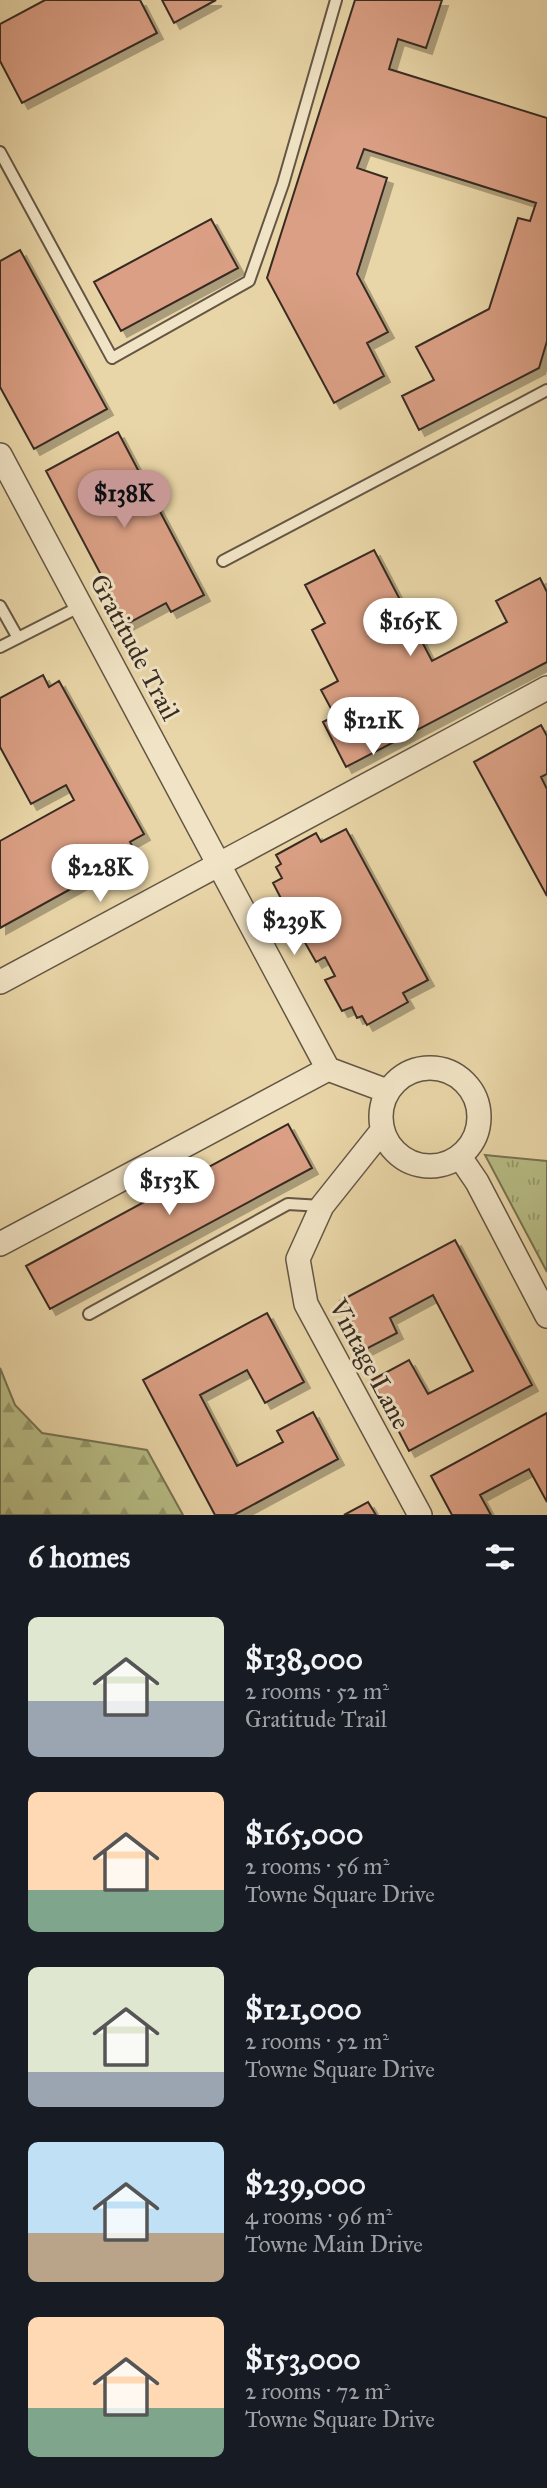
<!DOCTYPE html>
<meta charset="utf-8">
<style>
:root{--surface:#171b24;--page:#20242c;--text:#f1f3f6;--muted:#9ea1a6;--accent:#c59692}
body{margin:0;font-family:"IM FELL Great Primer",serif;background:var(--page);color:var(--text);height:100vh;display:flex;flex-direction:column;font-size:26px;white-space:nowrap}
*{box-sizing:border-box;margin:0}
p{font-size:23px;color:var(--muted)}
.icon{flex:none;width:38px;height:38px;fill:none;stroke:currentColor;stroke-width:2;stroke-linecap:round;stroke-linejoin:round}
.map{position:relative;height:1515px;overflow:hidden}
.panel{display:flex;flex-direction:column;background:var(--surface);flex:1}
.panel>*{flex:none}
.price{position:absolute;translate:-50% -60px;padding:0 16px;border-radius:24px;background:#fff;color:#222;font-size:23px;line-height:46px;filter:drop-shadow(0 2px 4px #0008)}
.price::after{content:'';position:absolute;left:50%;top:42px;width:21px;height:16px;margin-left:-10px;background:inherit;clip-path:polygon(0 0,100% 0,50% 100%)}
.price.selected{background:var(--accent);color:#111}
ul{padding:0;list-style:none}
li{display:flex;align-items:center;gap:21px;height:175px;padding:0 28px}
li span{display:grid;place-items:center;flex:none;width:196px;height:140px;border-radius:10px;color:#555}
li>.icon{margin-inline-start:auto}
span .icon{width:84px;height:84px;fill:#fffc;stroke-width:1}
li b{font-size:30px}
h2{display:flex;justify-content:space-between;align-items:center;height:84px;padding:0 28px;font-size:30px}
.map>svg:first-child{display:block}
.grass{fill:url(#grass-tufts);stroke:#787454;stroke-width:2}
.forest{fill:url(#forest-firs);stroke:#787454;stroke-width:2}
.building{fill:#da9f84;stroke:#372c23;stroke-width:2;filter:url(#shadow)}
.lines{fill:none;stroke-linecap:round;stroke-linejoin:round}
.service-casing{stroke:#645644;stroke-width:14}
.minor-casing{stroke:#645644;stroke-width:26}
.service{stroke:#f1e4c6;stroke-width:10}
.minor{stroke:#f1e4c6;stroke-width:23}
.labels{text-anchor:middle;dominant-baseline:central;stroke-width:6;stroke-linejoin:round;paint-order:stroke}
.street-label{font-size:26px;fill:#372c23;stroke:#f1e4c6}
</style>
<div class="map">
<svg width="547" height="1515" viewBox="0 0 547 1515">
<defs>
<pattern id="grass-tufts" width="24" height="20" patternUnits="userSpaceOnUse" patternTransform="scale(1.75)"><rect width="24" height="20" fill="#b8bd86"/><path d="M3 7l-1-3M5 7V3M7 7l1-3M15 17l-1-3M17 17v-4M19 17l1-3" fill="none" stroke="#969a6d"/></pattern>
<pattern id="forest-firs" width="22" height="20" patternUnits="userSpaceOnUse" patternTransform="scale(1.75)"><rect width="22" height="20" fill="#b8bd86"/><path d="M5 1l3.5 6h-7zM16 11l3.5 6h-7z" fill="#969a6d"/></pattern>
<filter id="shadow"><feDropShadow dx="6" dy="6" stdDeviation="0" flood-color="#0004"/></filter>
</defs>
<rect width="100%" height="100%" fill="#e9d6a8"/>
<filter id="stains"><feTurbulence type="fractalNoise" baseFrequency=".00286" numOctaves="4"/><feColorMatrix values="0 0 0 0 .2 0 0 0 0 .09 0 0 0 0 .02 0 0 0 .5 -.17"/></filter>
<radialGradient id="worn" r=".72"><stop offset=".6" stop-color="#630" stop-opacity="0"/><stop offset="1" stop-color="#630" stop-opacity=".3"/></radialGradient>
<!-- grass -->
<path class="grass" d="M485 1155 547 1161V1272Z"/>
<!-- forest -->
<path class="forest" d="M0 1368 15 1405 42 1433 147 1450 183 1515H0Z"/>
<!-- building -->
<path class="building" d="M45 0H140L157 33 22 103 0 61V24Z
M162 0H216L174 23Z
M355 0H442L426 48 398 39 389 69 547 118V341L539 368 419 430 402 396 434 380 416 347 489 309 518 218 530 221 536 203 364 149 357 168 387 178 357 274 388 332 367 343 384 376 334 403 267 278Z
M211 219 238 268 121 331 94 282Z
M20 250 107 409 34 449 0 387V261Z
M118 432 204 595 171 612 166 603 127 624 46 471Z
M374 550 432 661 507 622 496 601 540 578 547 592V662L346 767 323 722 335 716 321 690 338 681 312 630 325 623 305 585Z
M43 675 49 687 59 681 144 834 130 842 136 853 0 928V841L74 800 66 785 31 804 0 747V698Z
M541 725 547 736V774L541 777 547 789V896L474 762Z
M346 829 428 980 403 993 408 1002 367 1025 362 1016 357 1018 352 1007 342 1011 325 980 335 976 325 957 316 962 299 932 309 927 298 909 289 914 273 883 282 878 276 867 281 864 276 855 316 833 321 842Z
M288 1124 312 1168 50 1309 26 1266Z
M455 1240 532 1385 409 1451 372 1380 409 1360 428 1394 473 1371 433 1295 390 1318 397 1333 366 1349 340 1301Z
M267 1313 304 1382 265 1403 247 1370 200 1395 237 1466 283 1442 277 1431 313 1412 338 1459 234 1515H215L143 1380Z
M547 1413V1502L529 1469 480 1495 491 1515H452L431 1476Z
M368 1502 376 1515H344Z"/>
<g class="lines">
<defs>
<path id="service" d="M0 152 112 358 249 281 283 184 336 0
M223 561 547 390
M0 606 18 638
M0 647 81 606
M89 1314 288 1204 322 1206"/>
<path id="minor" d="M0 455 328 1069 387 1091
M0 982 547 688
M381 1117a49 49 0 1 1 98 0a49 49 0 1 1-98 0Z
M381 1132 322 1206 298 1259 306 1304 420 1515
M460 1157 477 1182 547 1316
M0 1244 328 1069"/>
</defs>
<!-- service casing -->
<use href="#service" class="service-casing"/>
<!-- minor casing -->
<use href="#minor" class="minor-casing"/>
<!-- service -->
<use href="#service" class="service"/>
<!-- minor -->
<use href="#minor" class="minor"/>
</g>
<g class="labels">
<!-- street labels -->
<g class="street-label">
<text transform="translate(135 647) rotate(62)">Gratitude Trail</text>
<text transform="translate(370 1364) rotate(62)">Vintage Lane</text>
</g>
</g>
<rect width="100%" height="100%" filter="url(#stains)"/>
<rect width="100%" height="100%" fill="url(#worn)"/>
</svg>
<b class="price selected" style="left:124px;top:530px">$138K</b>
<b class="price" style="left:410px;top:658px">$165K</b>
<b class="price" style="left:373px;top:757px">$121K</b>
<b class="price" style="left:100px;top:904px">$228K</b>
<b class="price" style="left:294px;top:957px">$239K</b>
<b class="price" style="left:169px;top:1217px">$153K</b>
</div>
<section class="panel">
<h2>6 homes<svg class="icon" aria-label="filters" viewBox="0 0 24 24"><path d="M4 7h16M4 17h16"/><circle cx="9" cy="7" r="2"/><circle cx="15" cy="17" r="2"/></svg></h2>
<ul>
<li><span style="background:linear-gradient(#dfe7d0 60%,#9aa5b1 0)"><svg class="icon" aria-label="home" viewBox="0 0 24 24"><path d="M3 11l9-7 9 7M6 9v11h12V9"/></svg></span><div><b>$138,000</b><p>2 rooms · 52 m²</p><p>Gratitude Trail</p></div></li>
<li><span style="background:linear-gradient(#ffd9b3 70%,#7fa58c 0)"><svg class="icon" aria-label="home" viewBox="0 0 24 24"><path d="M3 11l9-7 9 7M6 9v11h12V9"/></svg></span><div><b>$165,000</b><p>2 rooms · 56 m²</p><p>Towne Square Drive</p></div></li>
<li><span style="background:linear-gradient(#dfe7d0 75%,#9aa5b1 0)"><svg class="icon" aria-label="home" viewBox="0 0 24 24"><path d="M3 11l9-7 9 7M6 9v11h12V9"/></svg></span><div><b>$121,000</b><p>2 rooms · 52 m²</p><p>Towne Square Drive</p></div></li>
<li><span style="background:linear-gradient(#bfe0f5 65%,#b9a48a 0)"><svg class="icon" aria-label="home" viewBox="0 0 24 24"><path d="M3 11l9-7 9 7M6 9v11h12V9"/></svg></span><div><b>$239,000</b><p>4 rooms · 96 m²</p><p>Towne Main Drive</p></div></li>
<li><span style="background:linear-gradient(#ffd9b3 65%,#7fa58c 0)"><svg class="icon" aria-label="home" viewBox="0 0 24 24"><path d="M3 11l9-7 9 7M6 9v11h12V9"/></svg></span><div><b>$153,000</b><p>2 rooms · 72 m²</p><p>Towne Square Drive</p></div></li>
</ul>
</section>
